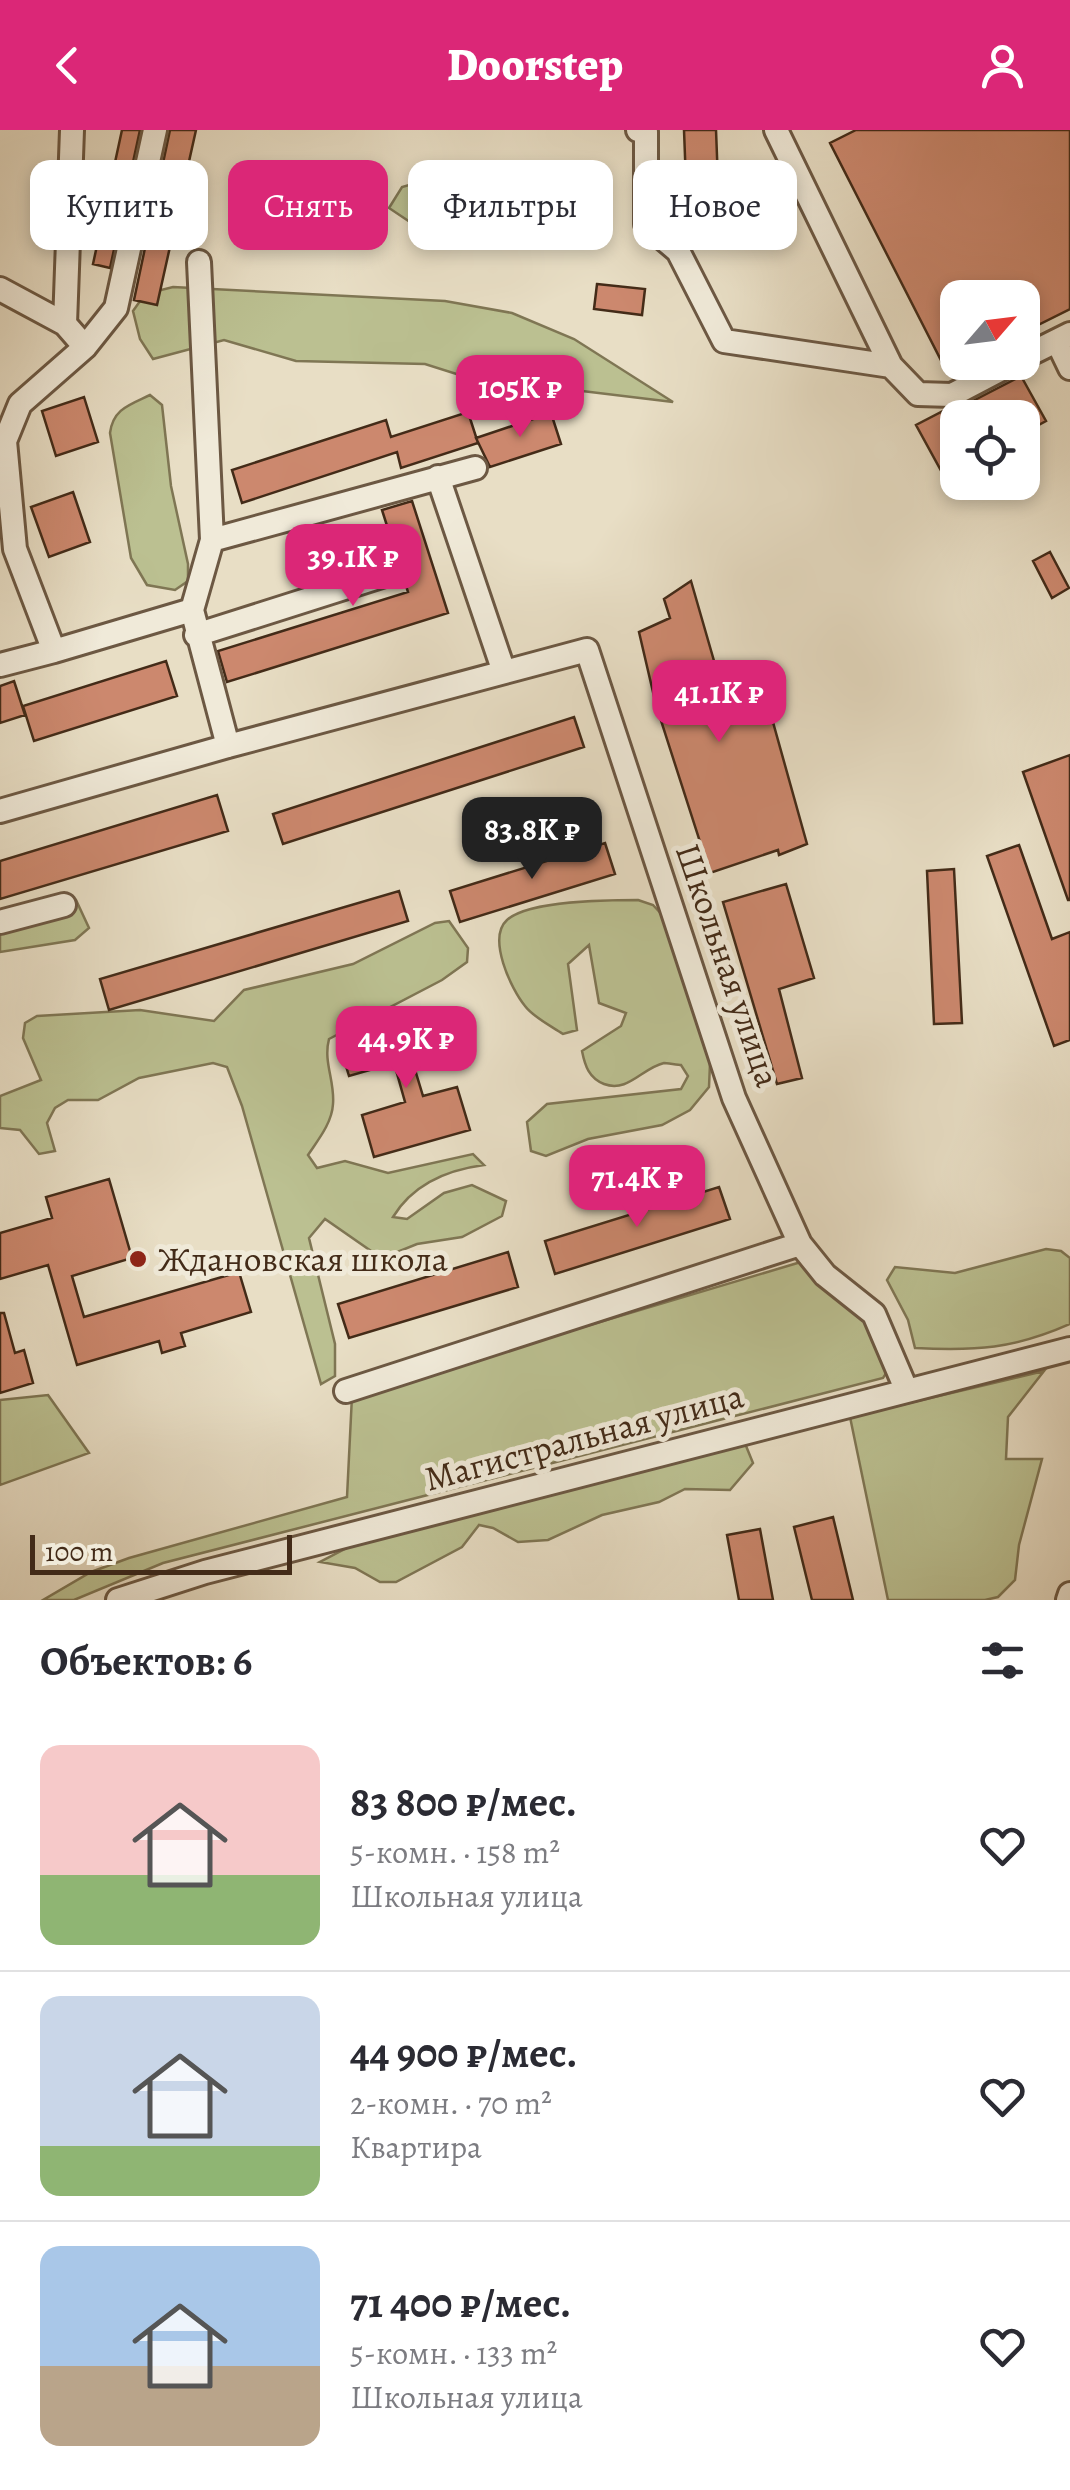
<!DOCTYPE html>
<html lang="ru">
<meta charset="utf-8">
<style>
:root{--surface:#fff;--page:#f7f7f7;--text:#2b2b33;--muted:#7c7c81;--line:#e1e1e2;--accent:#db2777}
body{margin:0;font-family:Alegreya,serif;background:var(--page);color:var(--text);height:100vh;display:flex;flex-direction:column;font-size:38px;white-space:nowrap}
*{box-sizing:border-box;margin:0}
p{font-size:32px;color:var(--muted)}
.icon{flex:none;width:55px;height:55px;fill:none;stroke:currentColor;stroke-width:2;stroke-linecap:round;stroke-linejoin:round}
.map{position:relative;height:1470px;overflow:hidden}
.side{display:flex;flex-direction:column;background:var(--surface);flex:1}
.side>*{flex:none}
.guide{position:absolute;left:30px;top:30px;width:1010px;height:90px;display:flex;gap:20px}
.needle{width:65px;rotate:62deg}
.buttons{position:absolute;left:940px;top:150px;display:grid;gap:20px}
.buttons a{display:grid;place-items:center;width:100px;height:100px;border-radius:20px;background:var(--surface);box-shadow:0 5px 15px #0003;font-size:50px}
.scale{position:absolute;left:30px;bottom:25px;width:262px;box-sizing:border-box;padding-left:10px;border:5px solid #432b18;border-top:0;font-size:28px;line-height:35px;white-space:nowrap;color:#432b18;-webkit-text-stroke:8px #f0ead9;paint-order:stroke}
.price{position:absolute;translate:-50% -85px;padding:0 22px;border-radius:20px;background:var(--accent);color:#fff;font-size:32px;line-height:65px;filter:drop-shadow(0 2px 5px #0008)}
.price::after{content:'';position:absolute;left:50%;top:60px;width:30px;height:22px;margin-left:-15px;background:inherit;clip-path:polygon(0 0,100% 0,50% 100%)}
.price.on{background:#222;color:#fff}
ul{padding:0;list-style:none}
li{display:flex;align-items:center;gap:30px;height:250px;padding:0 40px}
li+li{border-top:2px solid var(--line)}
li span{display:grid;place-items:center;flex:none;width:280px;height:200px;border-radius:20px;color:#555}
li>.icon{margin-inline-start:auto}
span .icon{width:120px;height:120px;fill:#fffc;stroke-width:1}
li b{font-size:42px}
h2{display:flex;justify-content:space-between;align-items:center;height:120px;padding:0 40px;font-size:42px}
.pill{padding:0 35px;border-radius:20px;background:var(--surface);box-shadow:0 5px 15px #0003;font-size:35px;line-height:90px}
.pill.on{background:var(--accent);color:#fff}
header{display:flex;justify-content:space-between;align-items:center;height:130px;padding:0 40px;background:var(--accent);color:#fff;font-size:45px;font-weight:800}
.map>svg:first-child{display:block}
.green{fill:#bbc091;stroke:#7f7654;stroke-width:2.5}
.building{fill:#cc886e;stroke:#432b18;stroke-width:2.5}
.lines{fill:none;stroke-linecap:round;stroke-linejoin:round}
.minor-casing{stroke:#6c5843;stroke-width:28}
.minor{stroke:#f0ead9;stroke-width:22}
.poi-dot{fill:#8f2418;stroke:#f0ead9;stroke-width:4}
.labels{text-anchor:middle;dominant-baseline:central;stroke-width:10;stroke-linejoin:round;paint-order:stroke}
.street-label{font-size:35px;fill:#432b18;stroke:#f0ead9}
.poi-label{font-size:35px;fill:#432b18;stroke:#f0ead9;text-anchor:start}
</style>
<header><svg class="icon" aria-label="back" viewBox="0 0 24 24"><path d="M15 5l-7 7 7 7"/></svg>Doorstep<svg class="icon" aria-label="person" viewBox="0 0 24 24"><circle cx="12" cy="8" r="4"/><path d="M4 21q1-7 8-7t8 7"/></svg></header>
<div class="map">
<svg width="1070" height="1470" viewBox="0 0 1070 1470">
<rect width="100%" height="100%" fill="#e8dec5"/>
<filter id="stains"><feTurbulence type="fractalNoise" baseFrequency=".002" numOctaves="4"/><feColorMatrix values="0 0 0 0 .2 0 0 0 0 .09 0 0 0 0 .02 0 0 0 .5 -.17"/></filter>
<radialGradient id="worn" r=".72"><stop offset=".6" stop-color="#630" stop-opacity="0"/><stop offset="1" stop-color="#630" stop-opacity=".3"/></radialGradient>
<!-- green -->
<path class="green" d="M423 51C436 55 449 61 462 64 502 74 530 63 562 95L557 117H474L431 106 389 78 402 57Z
M173 157 445 171 512 183 574 209 673 272 549 257 507 260 425 234 296 231 224 210 153 229 140 209 133 181 145 164Z
M150 265 162 275 171 356 188 434V451L175 460 147 455 131 428 110 303C113 279 129 275 150 265Z
M60 769 76 770 89 798 75 810 0 822V792Z
M638 770 653 775 665 788 711 910 709 957 690 980 662 995 588 1009 546 1026 531 1021 527 992 547 974 681 959 688 946 681 935C679 935 666 933 664 933 642 938 628 963 604 954 589 948 585 936 582 921L621 896 626 883 599 873 589 815 568 834 577 900 563 904C551 896 533 887 525 876 511 859 487 808 507 790 529 770 609 770 638 770Z
M449 791 468 818 467 832 442 850 329 909C323 932 335 951 333 974 332 993 318 1010 308 1025L317 1038 345 1031 388 1043 473 1024 484 1035C446 1040 413 1054 393 1087L407 1089 444 1063 472 1055 506 1071 502 1086 462 1107 417 1114 390 1125 374 1123 325 1089 309 1108 335 1214V1246L321 1254 242 976 227 937 213 933 139 948 98 970H68L55 978 47 993 55 1021 39 1024 20 1000 0 998V966L41 950 23 908 25 893 37 886 140 880 214 891 244 860 353 834 435 793Z
M1046 1119 1061 1121 1070 1128V1194C1014 1219 976 1221 915 1218L908 1190 887 1150 895 1137 955 1143Z
M801 1132 868 1185 891 1236 883 1248 163 1433 74 1470H43L91 1442 129 1428 347 1367 352 1266Z
M1044 1241 1008 1287 1006 1329H1042L1019 1415 1015 1450 998 1467 985 1470H888L850 1287Z
M48 1265 89 1323 0 1355V1270Z
M744 1311 753 1333 730 1360 685 1359 659 1372 602 1385 548 1410 518 1412 493 1398 479 1395 462 1417 396 1452H380L355 1438 320 1432 368 1407Z"/>
<!-- building -->
<path class="building" d="M122 0H140L110 138 93 134Z
M170 0H196L157 175 134 170Z
M684 0H716L720 104 688 105Z
M856 0H1070V179L1022 203V168H958V237L947 242 830 13Z
M597 154 645 159 642 185 594 179Z
M1021 246 1046 291 1022 304V288H958V339L944 346 916 295 945 280 959 278Z
M84 267 98 312 56 326 42 281Z
M468 282 478 313 401 338 397 322 242 373 232 340 386 290 391 307Z
M551 283 561 314 490 337 476 308Z
M73 362 90 412 49 427 31 377Z
M412 371 448 483 227 552 218 521 408 462 382 380Z
M1050 422 1069 458 1052 468 1033 431Z
M691 451 725 569 764 560 807 714 779 725 778 720 710 743 656 575 639 502 670 488 664 469Z
M166 531 177 566 34 611 23 576Z
M14 551 25 585 0 593V556Z
M574 587 584 617 283 714 273 684Z
M1070 625V770H1068L1023 642Z
M217 665 228 701 0 769V731Z
M605 713 615 744 460 792 450 761Z
M1019 715 1052 809 1070 802V910L1054 916 987 726Z
M954 739 962 893 934 894 927 741Z
M786 754 814 848 779 859 802 948 777 954 723 772Z
M399 761 408 791 109 880 100 849Z
M434 889 441 914 410 923 423 966 457 957 470 1000 374 1027 362 985 405 972 394 933 349 946 340 916Z
M109 1049 132 1128 72 1146 84 1187 239 1142 251 1182 181 1203 185 1216 162 1223 159 1211 77 1235 48 1135 0 1149V1103L52 1088 46 1067Z
M719 1057 730 1089 555 1144 545 1111Z
M508 1122 518 1157 349 1208 338 1174Z
M0 1183H4L15 1223 24 1220 33 1253 0 1263Z
M833 1387 853 1470H812L794 1397Z
M760 1399 773 1470H739L727 1405Z"/>
<g class="lines">
<defs>
<path id="minor" d="M638 0 646 2V94L678 121 724 211 891 236
M776 0 891 236 918 264 952 265 1015 232
M0 159 65 194 85 217 20 274 5 311 15 419 54 521 192 480 228 616
M65 194 72 0
M1057 211 1070 238
M85 217 116 178 155 0
M1022 228 1070 204
M438 347 504 542
M212 410 475 338
M192 480 212 410 199 132
M196 505 385 445
M0 535 54 521
M0 681 228 616 587 520 734 968 800 1114 825 1145 874 1184 906 1259
M0 792 64 775
M346 1261 800 1114
M118 1470 205 1442 1070 1219
M1068 1470 1070 1464"/>
</defs>
<!-- minor casing -->
<use href="#minor" class="minor-casing"/>
<!-- minor -->
<use href="#minor" class="minor"/>
</g>
<!-- markers -->
<circle class="poi-dot" cx="138" cy="1129" r="10"/>
<g class="labels">
<!-- street labels -->
<g class="street-label">
<text transform="translate(728 835) rotate(71)">Школьная улица</text>
<text transform="translate(584 1307) rotate(-15)">Магистральная улица</text>
</g>
<!-- poi labels -->
<g class="poi-label">
<text x="158" y="1129">Ждановская школа</text>
</g>
</g>
<rect width="100%" height="100%" filter="url(#stains)"/>
<rect width="100%" height="100%" fill="url(#worn)"/>
</svg>
<div class="buttons">
<a><svg class="needle" viewBox="-14 -14 28 28"><path d="M0-13l5 13h-10z" fill="#e53935"/><path d="M0 13l5-13h-10z" fill="#7c7c81"/></svg></a>
<a><svg class="icon" aria-label="locate" viewBox="0 0 24 24"><circle cx="12" cy="12" r="6"/><path d="M12 2v4M12 18v4M2 12h4M18 12h4"/></svg></a>
</div>
<div class="scale">100 m</div>
<b class="price" style="left:520px;top:310px">105K ₽</b>
<b class="price" style="left:353px;top:479px">39.1K ₽</b>
<b class="price" style="left:719px;top:615px">41.1K ₽</b>
<b class="price on" style="left:532px;top:752px">83.8K ₽</b>
<b class="price" style="left:406px;top:961px">44.9K ₽</b>
<b class="price" style="left:637px;top:1100px">71.4K ₽</b>
<div class="guide">
<a class="pill">Купить</a>
<a class="pill on">Снять</a>
<a class="pill">Фильтры</a>
<a class="pill">Новое</a>
</div>
</div>
<section class="side">
<h2>Объектов: 6<svg class="icon" aria-label="filters" viewBox="0 0 24 24"><path d="M4 7h16M4 17h16"/><circle cx="9" cy="7" r="2"/><circle cx="15" cy="17" r="2"/></svg></h2>
<ul>
<li><span style="background:linear-gradient(#f6c9c9 65%,#8fb573 0)"><svg class="icon" aria-label="home" viewBox="0 0 24 24"><path d="M3 11l9-7 9 7M6 9v11h12V9"/></svg></span><div><b>83 800 ₽/мес.</b><p>5-комн. · 158 m²</p><p>Школьная улица</p></div><svg class="icon" aria-label="heart" viewBox="0 0 24 24"><path d="M12 20l-8-8c-3-5 5-10 8-4 3-6 11-1 8 4z"/></svg></li>
<li><span style="background:linear-gradient(#c9d6e8 75%,#8fb573 0)"><svg class="icon" aria-label="home" viewBox="0 0 24 24"><path d="M3 11l9-7 9 7M6 9v11h12V9"/></svg></span><div><b>44 900 ₽/мес.</b><p>2-комн. · 70 m²</p><p>Квартира</p></div><svg class="icon" aria-label="heart" viewBox="0 0 24 24"><path d="M12 20l-8-8c-3-5 5-10 8-4 3-6 11-1 8 4z"/></svg></li>
<li><span style="background:linear-gradient(#a9c7e8 60%,#b9a48a 0)"><svg class="icon" aria-label="home" viewBox="0 0 24 24"><path d="M3 11l9-7 9 7M6 9v11h12V9"/></svg></span><div><b>71 400 ₽/мес.</b><p>5-комн. · 133 m²</p><p>Школьная улица</p></div><svg class="icon" aria-label="heart" viewBox="0 0 24 24"><path d="M12 20l-8-8c-3-5 5-10 8-4 3-6 11-1 8 4z"/></svg></li>
</ul>
</section>
